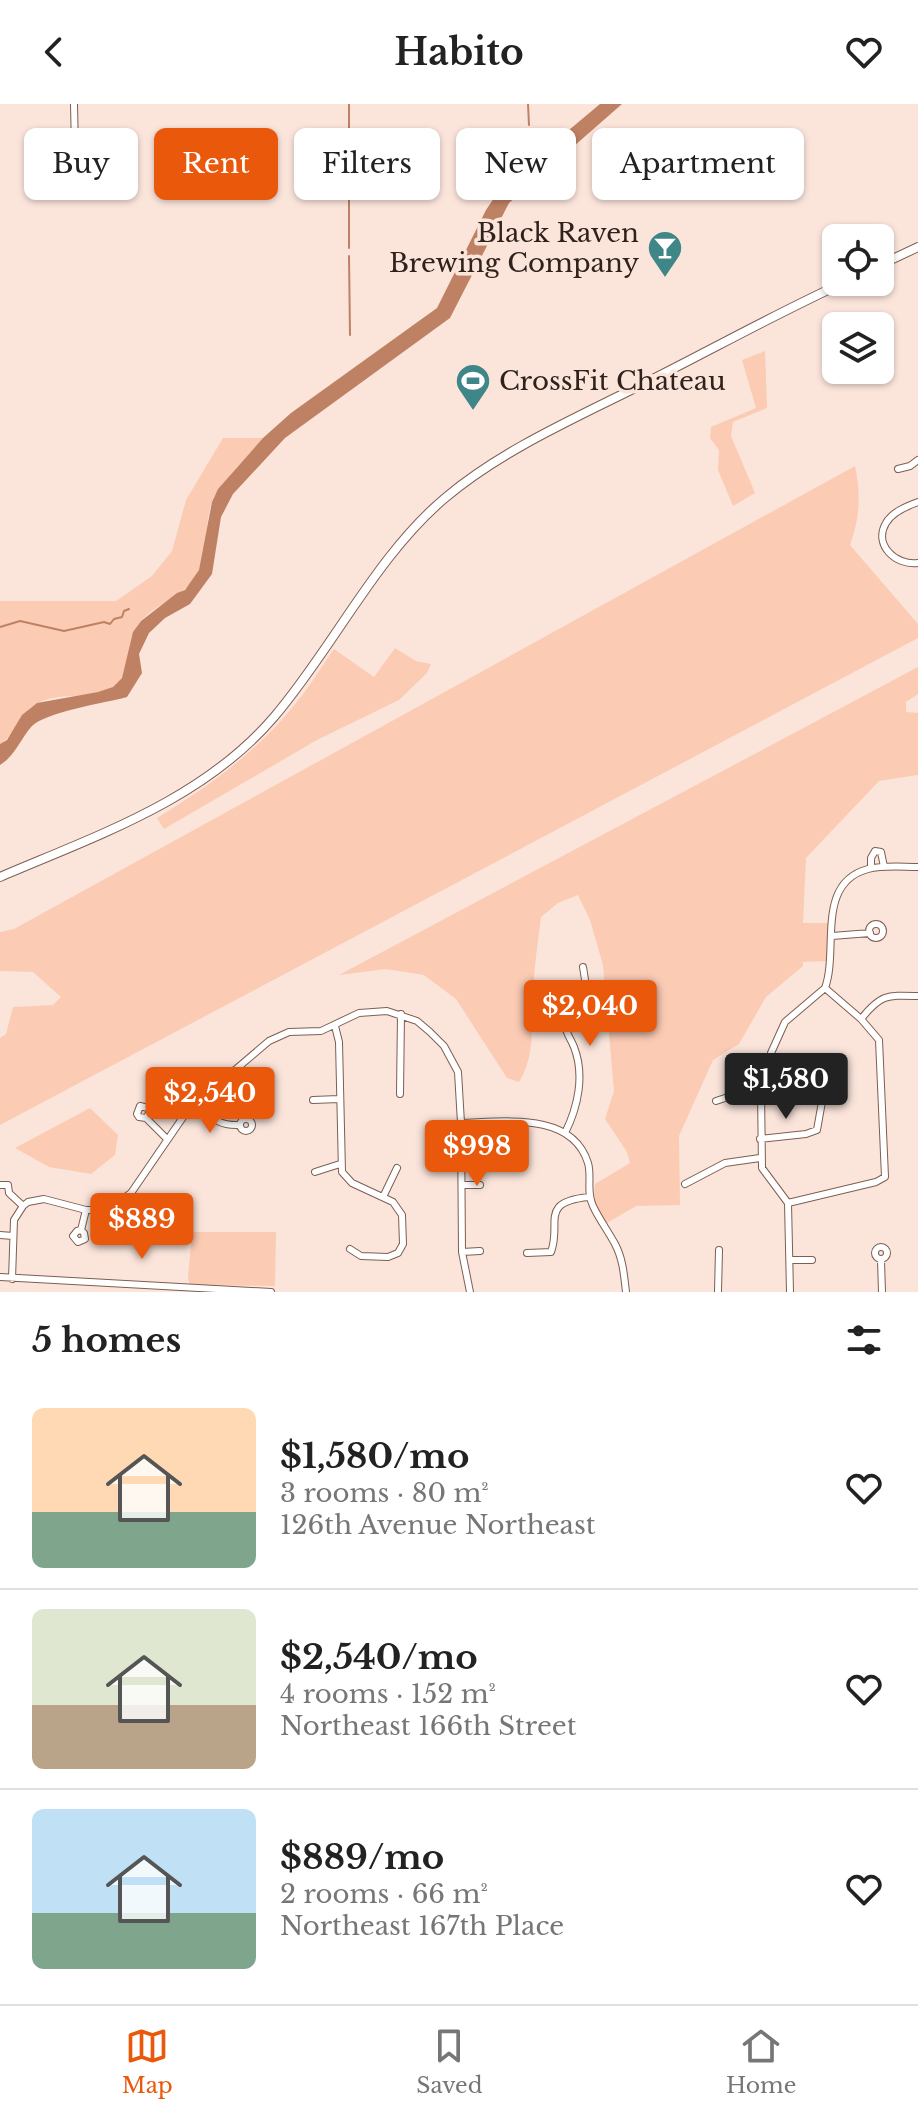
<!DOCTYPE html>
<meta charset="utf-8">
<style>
:root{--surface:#fff;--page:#f6f6f6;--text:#222;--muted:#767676;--line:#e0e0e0;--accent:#ea580c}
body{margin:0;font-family:"Libre Baskerville",serif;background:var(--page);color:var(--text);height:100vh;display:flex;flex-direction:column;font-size:30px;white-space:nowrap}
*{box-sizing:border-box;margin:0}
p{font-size:26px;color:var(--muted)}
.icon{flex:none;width:44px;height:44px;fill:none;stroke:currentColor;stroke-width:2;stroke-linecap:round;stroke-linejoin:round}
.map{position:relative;height:1188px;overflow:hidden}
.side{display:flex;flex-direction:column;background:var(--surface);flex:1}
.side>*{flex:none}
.banner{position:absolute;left:24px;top:24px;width:870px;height:72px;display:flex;gap:16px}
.tools{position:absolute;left:822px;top:120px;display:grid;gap:16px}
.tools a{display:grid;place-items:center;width:72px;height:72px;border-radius:12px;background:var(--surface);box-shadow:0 2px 6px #0004;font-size:40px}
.price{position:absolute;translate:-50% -68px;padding:0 18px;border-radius:8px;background:var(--accent);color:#fff;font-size:26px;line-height:52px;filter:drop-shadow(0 2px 4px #0008)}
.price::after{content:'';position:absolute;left:50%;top:48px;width:24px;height:18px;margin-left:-12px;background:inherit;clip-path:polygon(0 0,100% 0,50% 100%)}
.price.active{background:#222;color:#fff}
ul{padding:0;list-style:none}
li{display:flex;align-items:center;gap:24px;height:200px;padding:0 32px}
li+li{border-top:2px solid var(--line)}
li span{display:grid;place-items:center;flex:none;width:224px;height:160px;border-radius:12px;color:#555}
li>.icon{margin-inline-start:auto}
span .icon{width:96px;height:96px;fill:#fffc;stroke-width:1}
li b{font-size:34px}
h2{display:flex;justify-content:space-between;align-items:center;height:96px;padding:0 32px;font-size:34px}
.pill{padding:0 28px;border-radius:12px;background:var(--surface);box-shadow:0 2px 6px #0004;font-size:28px;line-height:72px}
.pill.active{background:var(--accent);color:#fff}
header{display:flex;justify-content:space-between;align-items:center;height:104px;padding:0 32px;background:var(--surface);font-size:36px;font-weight:700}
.menu{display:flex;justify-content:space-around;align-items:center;height:112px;border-top:2px solid var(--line);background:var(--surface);font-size:22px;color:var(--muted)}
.menu a{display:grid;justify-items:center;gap:4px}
.menu .active{color:var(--accent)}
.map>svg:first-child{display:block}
.green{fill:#fbcbb4}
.water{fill:#bf8163}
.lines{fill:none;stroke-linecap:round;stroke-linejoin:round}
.stream{stroke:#bf8163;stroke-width:2}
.minor-casing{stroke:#7e5e50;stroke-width:8}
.major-casing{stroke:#7e5e50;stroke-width:10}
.minor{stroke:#fff;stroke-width:6}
.major{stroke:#fff;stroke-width:8}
.labels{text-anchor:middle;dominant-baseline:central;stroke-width:7;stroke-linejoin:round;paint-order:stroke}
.poi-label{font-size:26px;fill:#2f221c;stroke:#fbe5db;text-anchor:end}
</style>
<header><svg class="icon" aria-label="back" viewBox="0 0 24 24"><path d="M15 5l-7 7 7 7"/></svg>Habito<svg class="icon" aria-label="heart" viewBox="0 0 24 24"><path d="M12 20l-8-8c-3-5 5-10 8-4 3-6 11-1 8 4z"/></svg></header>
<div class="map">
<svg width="918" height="1188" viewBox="0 0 918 1188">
<rect width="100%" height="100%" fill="#fbe5db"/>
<!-- green -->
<path class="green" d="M765 247 767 304 733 318 731 332 755 389 733 402 718 366 719 346 710 334 711 323 756 304 742 256Z
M223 334H263C250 350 221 378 213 395 204 417 209 445 199 467 187 492 157 498 140 518 124 537 134 571 113 583 90 597 58 587 36 600 19 610 16 631 0 640V497H116L152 472 172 447 186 396Z
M855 362C861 391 860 413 850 441L918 520V534L0 1021V934L6 930 13 903 53 901 61 893 33 868 0 867V828L14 825Z
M395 544 416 557 431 560 427 569 399 596 317 636 164 725 157 714C206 684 254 650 291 605 307 587 320 565 334 545L374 573Z
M918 563V590L906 598V608L918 609V671L879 677 806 754 803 819H828V857L803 858V862L766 893 739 940 713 956 679 1032 680 1101 636 1102 607 1119C598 1105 592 1097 595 1080L630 1059 627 1048 605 1015 614 987 603 861 590 816 578 791 558 799 541 813C538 838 534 863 533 888 531 919 536 951 519 978L507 974 456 895 424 871 386 865 339 871Z
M90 1004 118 1031 115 1051 91 1070 49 1063 15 1044Z
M192 1128H276L275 1182 190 1181 188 1174Z"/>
<!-- water -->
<path class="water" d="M600 0H622L509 99 450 214 285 334 233 390 221 413 212 470 190 500 165 514 149 529 139 550 142 569 127 593C105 599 46 608 32 622 21 634 15 652 0 661V640L7 636 22 611 37 599 98 588 113 583 122 574 133 528 141 517 177 489 185 486 199 466 212 398 218 385 263 334 291 309 437 204 486 106 496 91 513 73Z"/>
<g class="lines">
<!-- stream -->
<path class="stream" d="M349 0V144
M528 0 529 21
M349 152 350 231
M0 523 20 517 64 527 104 518 110 520 114 515 122 513 124 507 129 505"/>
<defs>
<path id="minor" d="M74 0 75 45
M898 365 910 362 918 356
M918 398C907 402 892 408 886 419 873 441 896 462 918 459
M871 764V754L875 747 881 748 884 763
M869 827a7 7 0 1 1 14 0a7 7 0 1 1-14 0Z
M832 832 870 829
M825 884C839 846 815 779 868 765 884 761 902 763 918 763
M861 915C881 890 887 891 918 892
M335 922 339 938 342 1068 352 1079 393 1098 402 1111 403 1140 398 1149 388 1153 361 1152 350 1145
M400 990 401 910
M313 996 339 995
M716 997 749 986 761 987
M197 998C213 1014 217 1022 240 1021
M146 1014 139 1013 137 1010 140 1002 148 1004 150 1008 146 1014 167 1035
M240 1021a6 6 0 1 1 12 0a6 6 0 1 1-12 0Z
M461 1019C503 1018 572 1007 588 1059 592 1073 586 1088 593 1102 599 1115 608 1127 615 1140 623 1155 624 1171 626 1188
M565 1029C578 1003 585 971 574 943 570 933 563 926 566 913 568 900 581 893 586 882L583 863
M760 1035 806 1030 817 1026 826 975
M315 1068 340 1060
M685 1080 725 1059 760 1054
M0 1081H8L9 1089 23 1102 28 1098 44 1095 86 1106H104L114 1102 131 1089 188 1006 269 937 289 928 321 927 359 909 387 907 417 917 430 928 444 942 458 968 461 1019 462 1148 470 1188
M462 1081H480
M131 1089 143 1108V1129L139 1131 137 1137 143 1142 149 1137 147 1131 143 1129
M383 1093 397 1064
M788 1099 876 1078 885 1073 879 936 861 915 825 884
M81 1126 77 1127 73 1132 78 1138 85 1135 84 1129 81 1126 86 1106
M0 1131 13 1132
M875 1149a6 6 0 1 1 12 0a6 6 0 1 1-12 0Z
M462 1148 480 1147
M527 1149 551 1148C562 1119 538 1098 589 1093
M791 1156H812
M881 1156 882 1188
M0 1173 271 1188
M12 1175 14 1116 23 1102
M718 1188 719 1146
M790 1188 788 1099 762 1064 761 987 771 949 785 918 825 884"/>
<path id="major" d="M880 161 918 143
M0 773C98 731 203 696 274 613 333 544 376 452 445 394 503 345 578 313 645 279 711 246 777 209 845 178"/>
</defs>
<!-- minor casing -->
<use href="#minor" class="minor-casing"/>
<!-- major casing -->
<use href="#major" class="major-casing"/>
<!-- minor -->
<use href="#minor" class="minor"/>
<!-- major -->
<use href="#major" class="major"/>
</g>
<!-- icons -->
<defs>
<symbol id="bar-pin" viewBox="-11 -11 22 30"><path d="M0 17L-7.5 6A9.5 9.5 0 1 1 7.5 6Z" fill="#3e8687" stroke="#fbe5db"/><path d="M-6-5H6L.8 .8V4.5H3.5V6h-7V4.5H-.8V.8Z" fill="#fff"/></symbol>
<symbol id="stadium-pin" viewBox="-11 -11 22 30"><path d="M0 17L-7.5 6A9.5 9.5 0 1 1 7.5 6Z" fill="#3e8687" stroke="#fbe5db"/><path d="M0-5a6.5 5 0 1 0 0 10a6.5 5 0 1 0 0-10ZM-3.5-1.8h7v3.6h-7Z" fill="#fff"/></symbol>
</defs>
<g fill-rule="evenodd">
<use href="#bar-pin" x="645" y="124" width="40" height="54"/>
<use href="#stadium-pin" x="453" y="257" width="40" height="54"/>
</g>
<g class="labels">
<!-- poi labels -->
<g class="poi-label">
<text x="639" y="129">Black Raven<tspan x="639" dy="30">Brewing Company</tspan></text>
<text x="499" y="277" text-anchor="start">CrossFit Chateau</text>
</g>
</g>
</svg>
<div class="tools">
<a><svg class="icon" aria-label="locate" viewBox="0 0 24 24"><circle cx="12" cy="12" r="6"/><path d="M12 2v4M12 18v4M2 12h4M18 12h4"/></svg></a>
<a><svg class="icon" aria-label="layers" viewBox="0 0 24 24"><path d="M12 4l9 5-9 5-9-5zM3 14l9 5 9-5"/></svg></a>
</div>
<b class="price" style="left:590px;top:944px">$2,040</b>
<b class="price active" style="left:786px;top:1017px">$1,580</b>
<b class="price" style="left:210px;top:1031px">$2,540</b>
<b class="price" style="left:477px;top:1084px">$998</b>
<b class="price" style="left:142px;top:1157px">$889</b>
<div class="banner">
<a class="pill">Buy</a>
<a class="pill active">Rent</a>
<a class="pill">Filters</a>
<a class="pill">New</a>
<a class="pill">Apartment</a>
</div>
</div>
<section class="side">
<h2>5 homes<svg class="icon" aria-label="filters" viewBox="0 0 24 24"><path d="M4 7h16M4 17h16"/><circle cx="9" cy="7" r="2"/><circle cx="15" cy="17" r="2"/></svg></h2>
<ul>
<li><span style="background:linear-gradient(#ffd9b3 65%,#7fa58c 0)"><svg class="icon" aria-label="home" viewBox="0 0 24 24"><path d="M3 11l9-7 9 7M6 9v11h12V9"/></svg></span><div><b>$1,580/mo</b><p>3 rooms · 80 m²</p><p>126th Avenue Northeast</p></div><svg class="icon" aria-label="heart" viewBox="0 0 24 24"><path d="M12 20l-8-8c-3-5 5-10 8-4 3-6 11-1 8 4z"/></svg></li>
<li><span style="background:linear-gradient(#dfe7d0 60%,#b9a48a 0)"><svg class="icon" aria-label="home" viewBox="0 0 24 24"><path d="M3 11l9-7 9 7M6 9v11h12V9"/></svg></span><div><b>$2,540/mo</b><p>4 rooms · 152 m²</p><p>Northeast 166th Street</p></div><svg class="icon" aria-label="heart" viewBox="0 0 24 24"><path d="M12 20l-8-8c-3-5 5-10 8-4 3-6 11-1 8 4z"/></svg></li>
<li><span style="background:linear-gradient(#bfe0f5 65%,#7fa58c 0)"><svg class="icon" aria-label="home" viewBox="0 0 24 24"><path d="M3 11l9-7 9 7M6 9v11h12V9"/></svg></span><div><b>$889/mo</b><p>2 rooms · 66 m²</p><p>Northeast 167th Place</p></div><svg class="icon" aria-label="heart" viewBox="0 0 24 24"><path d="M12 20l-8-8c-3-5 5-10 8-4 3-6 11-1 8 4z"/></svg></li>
</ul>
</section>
<nav class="menu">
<a class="active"><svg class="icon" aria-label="map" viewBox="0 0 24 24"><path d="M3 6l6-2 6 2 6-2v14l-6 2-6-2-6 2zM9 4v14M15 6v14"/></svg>Map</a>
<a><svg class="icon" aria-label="saved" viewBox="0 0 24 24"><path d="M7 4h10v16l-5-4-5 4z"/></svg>Saved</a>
<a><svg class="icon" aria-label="home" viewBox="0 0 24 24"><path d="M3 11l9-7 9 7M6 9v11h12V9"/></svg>Home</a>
</nav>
